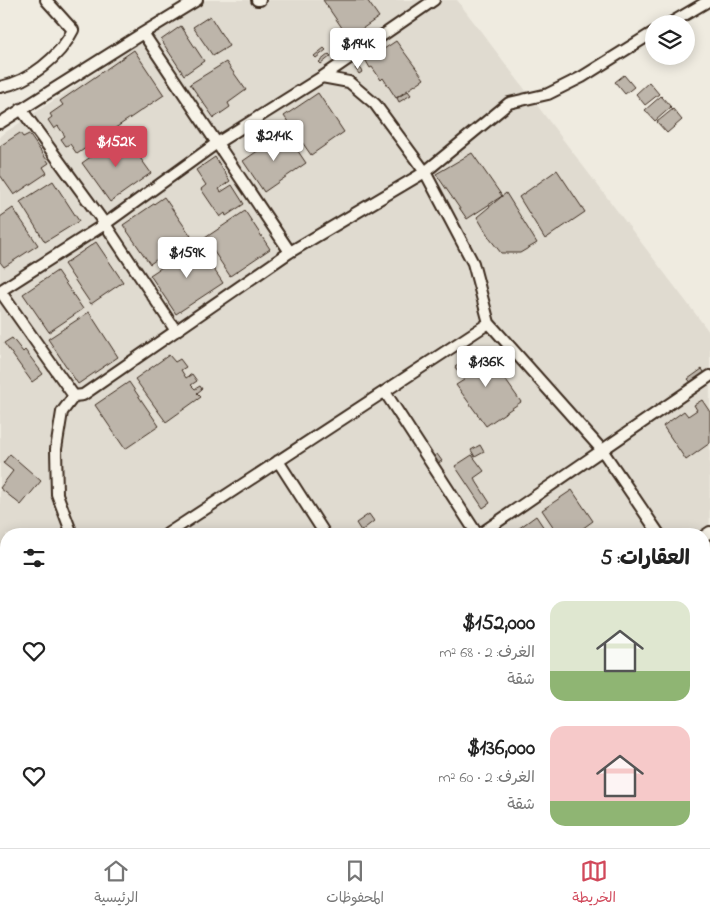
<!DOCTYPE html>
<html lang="ar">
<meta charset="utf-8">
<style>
:root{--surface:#fff;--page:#f6f6f6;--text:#222;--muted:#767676;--line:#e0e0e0;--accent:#d1495b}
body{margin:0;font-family:"Indie Flower","Playpen Sans Arabic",sans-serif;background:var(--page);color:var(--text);direction:rtl;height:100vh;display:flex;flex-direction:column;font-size:19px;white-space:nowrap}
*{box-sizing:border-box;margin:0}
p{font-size:16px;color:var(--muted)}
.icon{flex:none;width:28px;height:28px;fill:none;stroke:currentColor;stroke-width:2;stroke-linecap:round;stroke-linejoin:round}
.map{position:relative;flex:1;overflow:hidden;direction:ltr}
.sheet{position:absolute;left:0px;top:528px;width:710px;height:321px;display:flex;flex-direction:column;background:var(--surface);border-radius:20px 20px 0 0;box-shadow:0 2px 12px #0003;direction:rtl}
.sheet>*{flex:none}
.buttons{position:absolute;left:645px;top:15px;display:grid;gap:10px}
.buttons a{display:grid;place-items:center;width:50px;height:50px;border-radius:50%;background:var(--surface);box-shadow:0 2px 12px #0003;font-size:25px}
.price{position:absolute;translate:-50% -42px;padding:0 11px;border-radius:5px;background:#fff;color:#222;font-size:16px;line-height:32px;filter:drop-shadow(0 1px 2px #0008)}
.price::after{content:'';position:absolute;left:50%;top:30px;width:15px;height:11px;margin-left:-8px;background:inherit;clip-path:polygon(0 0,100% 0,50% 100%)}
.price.active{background:var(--accent);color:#fff}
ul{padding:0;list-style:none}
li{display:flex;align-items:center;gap:15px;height:125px;padding:0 20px}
li span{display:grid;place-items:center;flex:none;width:140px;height:100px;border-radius:15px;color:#555}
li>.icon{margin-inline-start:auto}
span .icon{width:60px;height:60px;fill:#fffc;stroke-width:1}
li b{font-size:21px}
h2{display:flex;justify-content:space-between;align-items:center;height:60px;padding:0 20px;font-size:21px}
.tabs{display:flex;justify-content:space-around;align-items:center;height:70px;border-top:1px solid var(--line);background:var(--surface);font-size:14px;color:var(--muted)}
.tabs a{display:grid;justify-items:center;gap:2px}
.tabs .active{color:var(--accent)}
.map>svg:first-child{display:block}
.built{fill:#e0dbd0;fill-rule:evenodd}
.building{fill:#bdb5aa;stroke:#3b2a1e}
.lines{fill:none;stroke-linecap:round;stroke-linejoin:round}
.street-casing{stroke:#3b2a1e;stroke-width:14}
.street{stroke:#f7f3e8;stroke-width:10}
</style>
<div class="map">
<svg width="710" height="848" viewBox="0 0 710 848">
<rect width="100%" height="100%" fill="#efebe0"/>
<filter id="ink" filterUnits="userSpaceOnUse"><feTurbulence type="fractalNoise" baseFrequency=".02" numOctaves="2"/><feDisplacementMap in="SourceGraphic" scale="10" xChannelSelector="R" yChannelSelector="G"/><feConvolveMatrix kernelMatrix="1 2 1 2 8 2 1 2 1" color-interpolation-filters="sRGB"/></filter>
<g filter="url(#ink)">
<!-- built -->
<path class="built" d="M205 0H457L710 333 709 848H0V136ZM6 534H704V842H6Z"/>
<!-- building -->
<path class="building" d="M323 0H367L379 17 349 38Z
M210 16 229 46 213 56 193 27Z
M181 26 204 61 184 75 161 40Z
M396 41 424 79 396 98 383 78 381 80 372 67 370 68 366 61Z
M324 48 326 50 316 58 314 56Z
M134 50 164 95 77 154 70 144 66 146 61 139 65 136 58 126 54 129 48 120 52 117 50 114 63 105 60 101Z
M329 54 331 56 321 64 319 62Z
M368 55 370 57 363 61 361 59Z
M226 62 246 90 228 103 230 107 214 118 190 84Z
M358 66 362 72 359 74 355 68Z
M624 75 634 87 625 94 615 82Z
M649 82 659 94 645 105 636 94Z
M408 91 411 95 399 102 397 98Z
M318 93 344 132 311 155 284 116Z
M661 96 671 107 655 121 645 110Z
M673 109 682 120 667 133 657 122Z
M285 132 306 163 264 192 243 161Z
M20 133 23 137 29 134 49 163 43 167 47 173 14 195 0 175V146Z
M123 134 151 173 110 202 82 163Z
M472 153 502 196 467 219 436 174Z
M215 157 230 181 219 189 221 192 232 185 244 204 226 216 225 213 220 217 201 189 206 185 196 170Z
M557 170 585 212 545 239 519 197Z
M53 181 79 221 45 242 20 202Z
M506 193 537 243 520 253H501L490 239 477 217Z
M164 197 191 236 150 264 123 225Z
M13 208 38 245 4 267 0 262V217Z
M245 211 270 249 230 276 205 238Z
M96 242 123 282 91 304 64 264Z
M197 244 223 283 176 314 150 275Z
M57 271 83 309 49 332 23 294Z
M89 312 118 357 78 384 48 339Z
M12 338 23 352 25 350 43 374 32 382 4 343Z
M476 352 488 355 521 402 486 426 456 385 464 380 455 367Z
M169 355 175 362 180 359 186 367 181 370 186 378 192 374 197 381 191 385 195 389 200 386 202 389 197 393 201 397 166 422 135 379Z
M702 369 706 375 693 385 688 379Z
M129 382 159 426 125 449 95 405Z
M702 400 710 412V443L686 460 663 426 684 411 688 416 697 410 694 405Z
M480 445 484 452 475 457 471 450Z
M10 454 41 481 21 505 0 488 13 471 3 463Z
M437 454 442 461 438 463 433 457Z
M472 455 484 471 474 478 490 503 483 508 455 466Z
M572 490 593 521 575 534H558L542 510Z
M369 514 374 521 361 531 356 523Z
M536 516 548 534H511Z
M710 549V573L704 563V554Z
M6 671V703L0 694V675Z
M704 673 710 683V699L704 703Z
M0 751 6 760V777L0 781Z
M708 751 710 754 709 817 704 809V753Z
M5 810 6 811V827L0 819V813Z
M13 842H28L32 848H11L9 845Z
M125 842H141L144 848H128Z
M264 842H271L275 848H262L260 845Z
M274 842H284L288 848H277Z
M287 842H301L305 848H290Z
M318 842H329L333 848H310Z
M330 842H352L356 848H334Z
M470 842H512L504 848H474Z
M548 842H568L572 848H552Z
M613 842H623L616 847Z
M627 842 631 848H617L625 842Z"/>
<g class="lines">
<defs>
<path id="street" d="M257 0H260
M669 24 710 0
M143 33 197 0
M322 77 434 0
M0 87C29 82 60 57 73 30L46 0
M21 109 105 224 176 331
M0 123 143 33 290 252
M0 291 105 224 217 143 322 77 349 82 375 104 425 172 473 263 489 323 602 450 659 534
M0 291 74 396
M385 392 477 534
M278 461 325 534
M72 534 57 494 56 449 62 412 74 396 83 395 290 252 425 172 509 103 548 94 582 77 654 32
M167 534 489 323
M480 534 710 376
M704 536 710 532
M704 600 710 609
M0 648 6 643
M0 707 6 717
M704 720 710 716
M0 801 6 797
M371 842 374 848
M687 842 691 848
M79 848 87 842
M233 848 242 842"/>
</defs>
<!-- street casing -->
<use href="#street" class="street-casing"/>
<!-- street -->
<use href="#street" class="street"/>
</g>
</g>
</svg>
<div class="buttons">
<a><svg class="icon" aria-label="layers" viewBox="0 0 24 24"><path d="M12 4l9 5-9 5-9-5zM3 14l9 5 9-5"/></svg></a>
</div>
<b class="price" style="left:358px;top:70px">$194K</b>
<b class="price" style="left:274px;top:162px">$214K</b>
<b class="price active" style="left:116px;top:168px">$152K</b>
<b class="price" style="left:187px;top:279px">$159K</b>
<b class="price" style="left:486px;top:388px">$136K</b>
<section class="sheet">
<h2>العقارات: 5<svg class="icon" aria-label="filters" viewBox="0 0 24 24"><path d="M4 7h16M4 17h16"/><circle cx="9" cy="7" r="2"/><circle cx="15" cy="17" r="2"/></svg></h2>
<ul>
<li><span style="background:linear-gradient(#dfe7d0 70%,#8fb573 0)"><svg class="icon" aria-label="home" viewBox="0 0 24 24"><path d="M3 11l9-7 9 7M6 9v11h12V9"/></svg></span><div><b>$152,000</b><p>الغرف: 2 · 68 m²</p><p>شقة</p></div><svg class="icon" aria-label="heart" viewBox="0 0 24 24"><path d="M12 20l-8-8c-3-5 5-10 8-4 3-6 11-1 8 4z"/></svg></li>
<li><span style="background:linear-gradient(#f6c9c9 75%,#8fb573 0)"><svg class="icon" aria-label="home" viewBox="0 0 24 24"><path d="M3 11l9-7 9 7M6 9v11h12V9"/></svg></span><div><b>$136,000</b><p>الغرف: 2 · 60 m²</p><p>شقة</p></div><svg class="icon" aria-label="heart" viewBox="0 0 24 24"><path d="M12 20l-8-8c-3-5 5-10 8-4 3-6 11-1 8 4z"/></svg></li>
</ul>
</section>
</div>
<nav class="tabs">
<a class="active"><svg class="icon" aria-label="map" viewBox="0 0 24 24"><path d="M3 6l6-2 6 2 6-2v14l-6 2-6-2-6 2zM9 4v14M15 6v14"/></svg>الخريطة</a>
<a><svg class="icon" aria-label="saved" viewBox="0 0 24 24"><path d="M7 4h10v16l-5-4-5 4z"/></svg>المحفوظات</a>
<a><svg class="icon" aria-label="home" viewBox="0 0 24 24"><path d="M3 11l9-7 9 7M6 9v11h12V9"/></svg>الرئيسية</a>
</nav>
